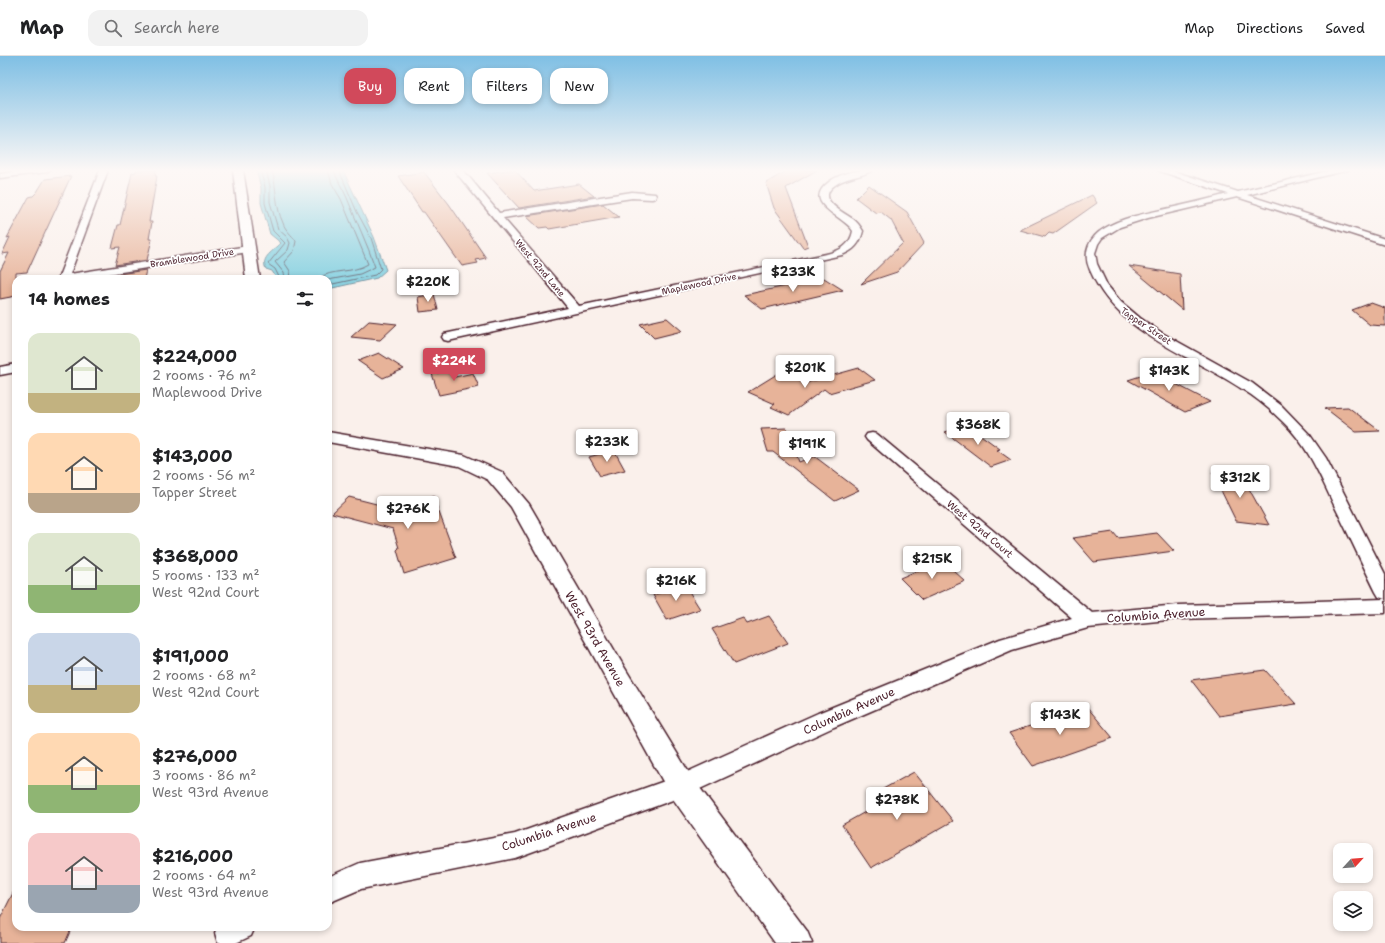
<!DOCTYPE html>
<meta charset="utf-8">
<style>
:root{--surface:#fff;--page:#f2f2f2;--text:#202124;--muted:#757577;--line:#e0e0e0;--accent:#d1495b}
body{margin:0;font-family:"Shantell Sans",sans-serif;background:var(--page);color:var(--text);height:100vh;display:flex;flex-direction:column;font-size:15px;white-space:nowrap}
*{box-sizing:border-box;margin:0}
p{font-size:13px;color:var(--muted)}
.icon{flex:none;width:22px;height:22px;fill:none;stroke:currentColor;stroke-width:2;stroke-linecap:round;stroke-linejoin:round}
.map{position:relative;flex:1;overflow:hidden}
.drawer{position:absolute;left:12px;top:219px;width:320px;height:656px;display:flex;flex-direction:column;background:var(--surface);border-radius:12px;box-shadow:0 2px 6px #0003}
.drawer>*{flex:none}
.top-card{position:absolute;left:344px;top:12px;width:380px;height:36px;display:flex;gap:8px}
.needle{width:26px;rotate:64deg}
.fabs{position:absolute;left:1333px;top:787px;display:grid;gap:8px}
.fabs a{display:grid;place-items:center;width:40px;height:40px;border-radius:8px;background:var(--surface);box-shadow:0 2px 6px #0003;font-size:20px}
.price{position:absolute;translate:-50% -34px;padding:0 9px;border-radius:4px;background:#fff;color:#222;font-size:13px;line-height:26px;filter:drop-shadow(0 1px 2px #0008)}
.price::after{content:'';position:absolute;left:50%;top:24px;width:12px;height:9px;margin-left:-6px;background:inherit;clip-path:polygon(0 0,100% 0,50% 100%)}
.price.on{background:var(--accent);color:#fff}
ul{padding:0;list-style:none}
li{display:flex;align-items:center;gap:12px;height:100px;padding:0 16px}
li span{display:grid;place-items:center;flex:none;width:112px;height:80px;border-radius:12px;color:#555}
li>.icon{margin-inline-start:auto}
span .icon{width:48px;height:48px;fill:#fffc;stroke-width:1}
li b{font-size:17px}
h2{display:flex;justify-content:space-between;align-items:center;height:48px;padding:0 16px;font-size:17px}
.chip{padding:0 14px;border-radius:12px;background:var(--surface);box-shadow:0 2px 6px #0003;font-size:14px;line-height:36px}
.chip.on{background:var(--accent);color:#fff}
header{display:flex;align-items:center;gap:24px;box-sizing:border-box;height:56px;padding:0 20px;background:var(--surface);border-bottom:1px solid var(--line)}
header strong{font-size:19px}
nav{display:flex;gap:22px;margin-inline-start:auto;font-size:14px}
.search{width:280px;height:36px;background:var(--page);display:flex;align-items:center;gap:10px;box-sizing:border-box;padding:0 14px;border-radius:12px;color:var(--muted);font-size:15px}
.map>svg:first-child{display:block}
.water{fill:#81cfdf;stroke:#6b8997}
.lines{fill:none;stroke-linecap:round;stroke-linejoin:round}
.shore{stroke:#606573;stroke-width:1}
.building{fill:#e7b399;stroke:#4a1f2b}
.minor-casing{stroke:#4a1f2b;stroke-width:3}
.tertiary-casing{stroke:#4a1f2b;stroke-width:3}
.minor{fill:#fff;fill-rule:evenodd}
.tertiary{fill:#fff;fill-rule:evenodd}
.labels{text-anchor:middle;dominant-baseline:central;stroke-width:3.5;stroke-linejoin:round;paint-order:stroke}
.far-street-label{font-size:9px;fill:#4a1f2b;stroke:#fff}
.street-label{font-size:10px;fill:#4a1f2b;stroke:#fff}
.near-street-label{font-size:12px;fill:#4a1f2b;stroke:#fff}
</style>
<header>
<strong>Map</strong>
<div class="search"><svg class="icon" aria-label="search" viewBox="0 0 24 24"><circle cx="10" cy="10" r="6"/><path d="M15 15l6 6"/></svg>Search here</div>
<nav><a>Map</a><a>Directions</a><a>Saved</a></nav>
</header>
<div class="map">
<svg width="1385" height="887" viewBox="0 0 1385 887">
<rect width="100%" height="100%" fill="#faf0eb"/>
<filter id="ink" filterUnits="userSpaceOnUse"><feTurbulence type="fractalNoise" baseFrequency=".025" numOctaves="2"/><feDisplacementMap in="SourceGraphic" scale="8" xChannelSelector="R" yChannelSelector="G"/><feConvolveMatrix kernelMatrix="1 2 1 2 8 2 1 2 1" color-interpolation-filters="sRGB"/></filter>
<g filter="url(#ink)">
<!-- water -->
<path class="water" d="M256 114H343L374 181 386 214 377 222 328 233V223H277L272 215 266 213C260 201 274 195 281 187L270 178 261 147V132Z"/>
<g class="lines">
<!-- shore -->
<path class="shore" d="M260 114 265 131V147L273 175 285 187 268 208 275 213 280 223
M266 114 270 130V146L278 173 287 181 290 187 288 194 275 206 284 217 285 223
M272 114C277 132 275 150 283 167 285 174 292 179 296 185L294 195 284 206 290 215 291 223
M317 223C333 212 352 218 368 208L341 143 332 128 328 114
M328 224 360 218 375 211C367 187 356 165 347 142 343 132 337 125 334 114
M328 229 375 219 381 213 371 182 357 156 339 114"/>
</g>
<!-- building -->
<path class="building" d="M136 114H156L155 120H157L149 166H152L149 183H152L147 204 115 209 120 191 112 192 118 169H120L132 117 136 116Z
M508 114H515L534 135 579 128 594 140 519 152 487 117Z
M788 114H817L786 132 808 190 803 192 774 152 766 127Z
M424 116 449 148 486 202 476 204 478 207 462 210 424 156H422L398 120Z
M71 120 27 216 16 217V240L0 243V215L9 197 2 198 10 181 7 182 29 141 33 140 37 136 45 123Z
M869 129 907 156 924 187 897 216 861 228 903 187 891 164 881 156 876 157 856 142Z
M1092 139 1097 147 1053 178 1049 177 1045 181 1020 174Z
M603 148 619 161 549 173 547 171 539 172 526 160Z
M1129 210 1180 218 1182 254Z
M146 214 144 223H111L112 219Z
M824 222 843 234 762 253 744 239Z
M434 238 438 254 420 256 418 241Z
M1371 247 1385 252V270L1370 269 1352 254Z
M667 262 682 275 654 282 640 268Z
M369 265 397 268 380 284 351 281Z
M379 297 404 313 383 322 358 305Z
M859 312 875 324 829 337 824 333 789 359 771 351 775 348 748 336 782 315 805 327Z
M453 314 455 321 473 317 479 331 439 339 432 318Z
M1153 316 1210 346 1185 356 1128 324Z
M1348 351 1380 375 1356 376 1325 352Z
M967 369 1000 393 997 394 1011 404 991 411 945 376Z
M787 372 799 406 814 400 859 434 835 445 773 396H768L761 373Z
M614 394 625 414 600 420 589 401Z
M1212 416 1242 420 1269 469 1236 465Z
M433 440 456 502 404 518 397 494 399 492 393 473 332 457 349 441 392 452Z
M1113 476 1118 482 1157 477 1174 495 1094 506 1073 482Z
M942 504 965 525 922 544 900 522Z
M685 529 700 553 667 564 653 539Z
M769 560 788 587 734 608 712 573 743 562 747 568Z
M1265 614 1296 648 1219 660 1191 624Z
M1087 651 1113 682 1033 710 1009 677Z
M914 716 953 765 871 812 842 769 890 742 883 733Z
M16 831V871H72L65 887H0V863Z"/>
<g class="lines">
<defs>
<path id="minor" d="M25 114H50L46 116 0 122V118Z
M100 114H108L70 218 248 190 253 193 248 196 77 223H58Z
M454 114H463L499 157 632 136 655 138 656 140 655 142 652 143 632 142 503 162 579 250 826 198C840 195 850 190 853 175 845 160 800 148 829 126 842 116 857 114 873 114 864 120 848 121 838 127 813 142 841 155 853 163 857 166 860 170 863 175 860 188 854 194 842 199L448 285 444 284 442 281 444 278 568 252Z
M1157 114H1170L1238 136 1332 114H1348L1247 139 1385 183V189L1237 141 1148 162 1120 171 1102 182 1098 188 1095 197 1097 208 1107 229 1121 246 1140 262 1162 277 1252 327 1282 350 1310 379 1326 402 1385 518V543L1379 541 1376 536C1362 508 1349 479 1335 451 1320 420 1309 391 1283 366 1271 354 1257 342 1242 333 1188 297 1117 278 1090 214 1082 197 1089 181 1105 172 1122 162 1142 158 1161 154 1184 149 1206 144 1228 138Z
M16 308V316L0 319V311Z
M872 377 877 378 1092 557 1178 549 1385 543V557L1178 563 1088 572 1012 594 834 671 689 738 515 802 361 833 328 847V821L360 807 515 778 676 721 818 657 1000 583 1072 562 867 384 865 381 867 378Z
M217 871H255L251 880 236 887H218L215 877Z"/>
<path id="tertiary" d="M233 114H243L260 223H246Z
M328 376 464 399 502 416 529 448 623 609 691 720 807 875 812 887H775L671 740 511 451 488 424 459 410 328 386Z"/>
</defs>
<!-- minor casing -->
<use href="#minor" class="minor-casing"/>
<!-- tertiary casing -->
<use href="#tertiary" class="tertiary-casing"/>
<!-- minor -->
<use href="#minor" class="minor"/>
<!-- tertiary -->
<use href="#tertiary" class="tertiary"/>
</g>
</g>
<!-- sky -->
<linearGradient id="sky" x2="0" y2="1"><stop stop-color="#7fbfe4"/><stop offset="0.48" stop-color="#fdf8f6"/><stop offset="1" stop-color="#fdf8f6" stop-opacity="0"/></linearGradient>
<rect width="1385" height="239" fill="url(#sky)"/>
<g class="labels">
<!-- far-street labels -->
<g class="far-street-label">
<text transform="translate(192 202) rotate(-9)">Bramblewood Drive</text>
<text transform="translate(540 212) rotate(50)">West 92nd Lane</text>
<text transform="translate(699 228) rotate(-12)">Maplewood Drive</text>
<text transform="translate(1146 270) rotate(34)">Tapper Street</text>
</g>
<!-- street labels -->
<g class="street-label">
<text transform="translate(980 473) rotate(40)">West 92nd Court</text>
</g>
<!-- near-street labels -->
<g class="near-street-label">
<text transform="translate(1156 559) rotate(-4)">Columbia Avenue</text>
<text transform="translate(595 583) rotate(60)">West 93rd Avenue</text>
<text transform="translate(849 655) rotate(-24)">Columbia Avenue</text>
<text transform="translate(549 776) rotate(-18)">Columbia Avenue</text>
</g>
</g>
</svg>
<div class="fabs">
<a><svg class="needle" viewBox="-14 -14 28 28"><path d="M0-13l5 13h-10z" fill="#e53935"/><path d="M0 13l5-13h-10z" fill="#757577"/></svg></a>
<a><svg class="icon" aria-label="layers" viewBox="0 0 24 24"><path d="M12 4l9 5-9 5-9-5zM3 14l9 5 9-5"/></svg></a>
</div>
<b class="price" style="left:793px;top:237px">$233K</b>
<b class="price" style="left:428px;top:247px">$220K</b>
<b class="price on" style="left:454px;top:326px">$224K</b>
<b class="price" style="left:805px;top:333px">$201K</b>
<b class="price" style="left:1169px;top:336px">$143K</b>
<b class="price" style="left:978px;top:390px">$368K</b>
<b class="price" style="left:607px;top:407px">$233K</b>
<b class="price" style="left:807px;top:409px">$191K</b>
<b class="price" style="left:1240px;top:443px">$312K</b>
<b class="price" style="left:408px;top:474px">$276K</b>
<b class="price" style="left:932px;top:524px">$215K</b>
<b class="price" style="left:676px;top:546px">$216K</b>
<b class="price" style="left:1060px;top:680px">$143K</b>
<b class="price" style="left:897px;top:765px">$278K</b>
<div class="top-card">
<a class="chip on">Buy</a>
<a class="chip">Rent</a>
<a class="chip">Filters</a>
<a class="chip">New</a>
</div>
<section class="drawer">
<h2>14 homes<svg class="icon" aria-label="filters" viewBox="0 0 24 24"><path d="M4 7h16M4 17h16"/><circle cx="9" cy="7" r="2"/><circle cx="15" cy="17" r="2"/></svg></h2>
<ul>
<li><span style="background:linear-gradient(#dfe7d0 75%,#c2b280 0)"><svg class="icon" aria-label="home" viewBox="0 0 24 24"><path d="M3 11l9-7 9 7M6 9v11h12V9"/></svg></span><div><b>$224,000</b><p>2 rooms · 76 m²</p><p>Maplewood Drive</p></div></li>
<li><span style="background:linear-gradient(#ffd9b3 75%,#b9a48a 0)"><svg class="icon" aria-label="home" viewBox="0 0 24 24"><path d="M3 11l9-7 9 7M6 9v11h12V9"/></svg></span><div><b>$143,000</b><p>2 rooms · 56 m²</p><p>Tapper Street</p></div></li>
<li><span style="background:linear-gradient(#dfe7d0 65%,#8fb573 0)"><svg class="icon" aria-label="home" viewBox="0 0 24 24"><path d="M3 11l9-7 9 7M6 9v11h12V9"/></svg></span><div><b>$368,000</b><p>5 rooms · 133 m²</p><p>West 92nd Court</p></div></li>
<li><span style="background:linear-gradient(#c9d6e8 65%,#c2b280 0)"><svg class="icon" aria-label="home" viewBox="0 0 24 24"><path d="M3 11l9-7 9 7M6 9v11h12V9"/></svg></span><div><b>$191,000</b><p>2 rooms · 68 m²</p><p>West 92nd Court</p></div></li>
<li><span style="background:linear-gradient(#ffd9b3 65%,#8fb573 0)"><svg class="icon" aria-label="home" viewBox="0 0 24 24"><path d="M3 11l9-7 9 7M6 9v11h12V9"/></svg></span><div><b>$276,000</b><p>3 rooms · 86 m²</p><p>West 93rd Avenue</p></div></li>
<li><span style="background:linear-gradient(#f6c9c9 65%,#9aa5b1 0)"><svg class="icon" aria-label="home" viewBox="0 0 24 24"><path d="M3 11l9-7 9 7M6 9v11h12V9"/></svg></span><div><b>$216,000</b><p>2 rooms · 64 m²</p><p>West 93rd Avenue</p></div></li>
</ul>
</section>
</div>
